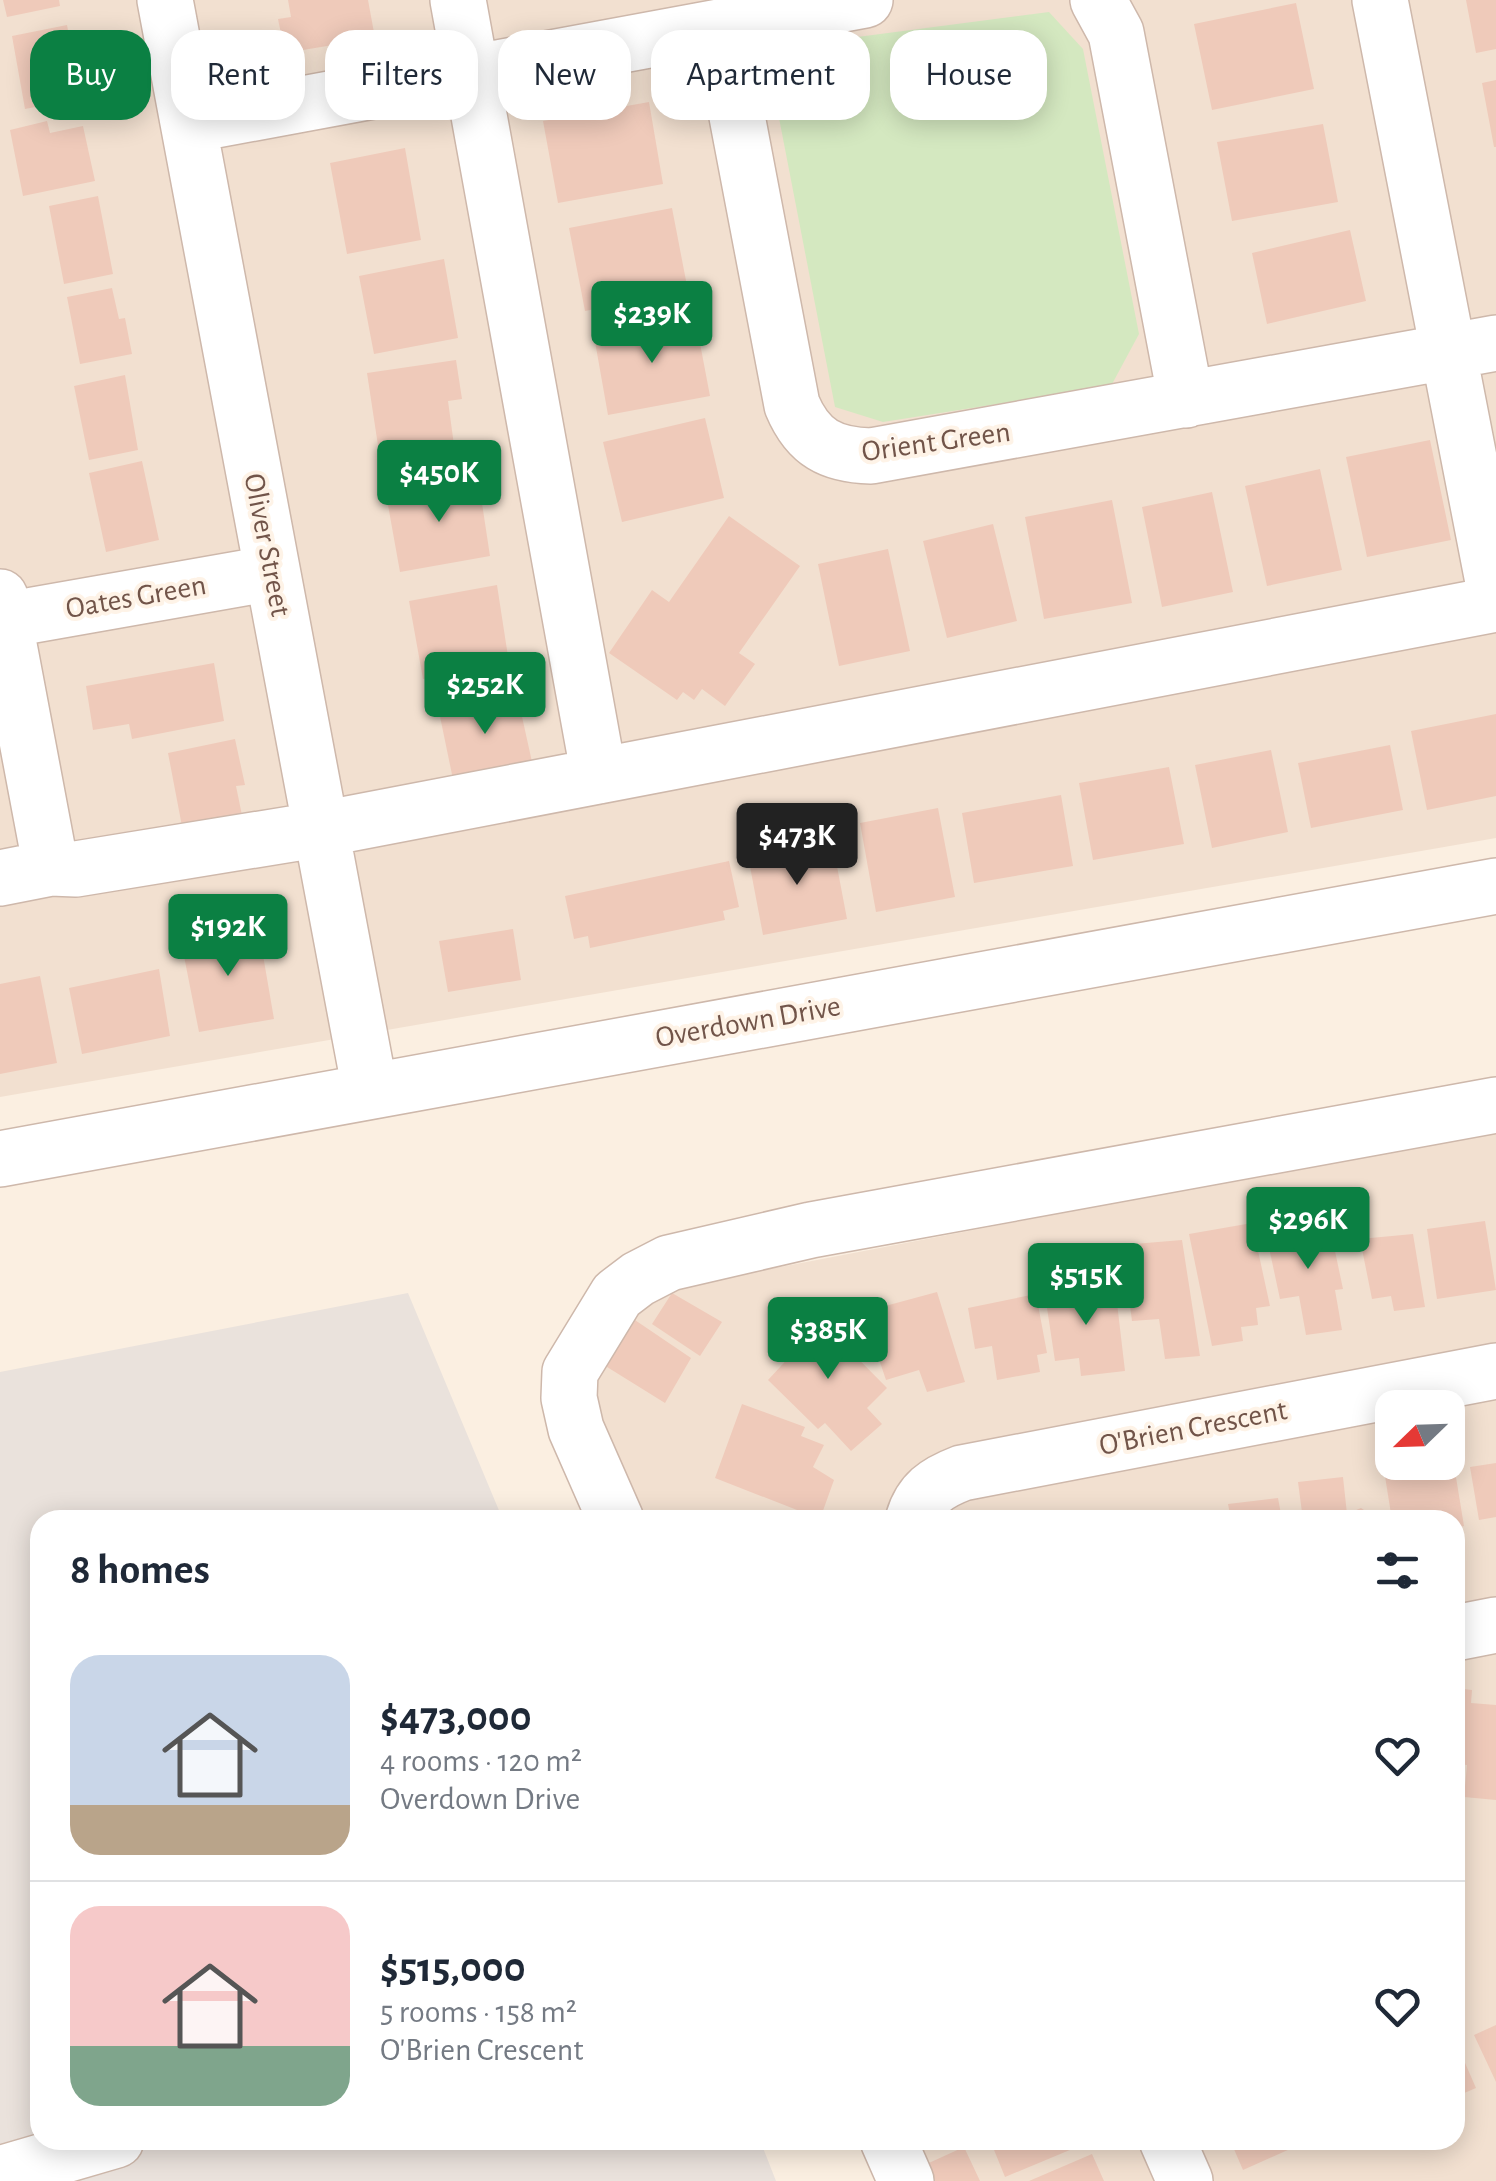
<!DOCTYPE html>
<meta charset="utf-8">
<style>
:root{--surface:#fff;--page:#f6f6f7;--text:#1f2937;--muted:#747a83;--line:#e0e1e3;--accent:#0b8043}
body{margin:0;font-family:"Alegreya Sans",sans-serif;background:var(--page);color:var(--text);height:100vh;display:flex;flex-direction:column;font-size:38px;white-space:nowrap}
*{box-sizing:border-box;margin:0}
p{font-size:32px;color:var(--muted)}
.icon{flex:none;width:55px;height:55px;fill:none;stroke:currentColor;stroke-width:2;stroke-linecap:round;stroke-linejoin:round}
.map{position:relative;flex:1;overflow:hidden}
.details{position:absolute;left:30px;top:1510px;width:1435px;height:640px;display:flex;flex-direction:column;background:var(--surface);border-radius:30px;box-shadow:0 5px 25px #0003}
.details>*{flex:none}
.guide{position:absolute;left:30px;top:30px;width:1438px;height:90px;display:flex;gap:20px}
.needle{width:65px;rotate:247deg}
.controls{position:absolute;left:1375px;top:1390px;display:grid;gap:20px}
.controls a{display:grid;place-items:center;width:90px;height:90px;border-radius:20px;background:var(--surface);box-shadow:0 5px 25px #0003;font-size:50px}
.price{position:absolute;translate:-50% -85px;padding:0 22px;border-radius:10px;background:var(--accent);color:#fff;font-size:32px;line-height:65px;filter:drop-shadow(0 2px 5px #0008)}
.price::after{content:'';position:absolute;left:50%;top:60px;width:30px;height:22px;margin-left:-15px;background:inherit;clip-path:polygon(0 0,100% 0,50% 100%)}
.price.active{background:#222;color:#fff}
ul{padding:0;list-style:none}
li{display:flex;align-items:center;gap:30px;height:250px;padding:0 40px}
li+li{border-top:2px solid var(--line)}
li span{display:grid;place-items:center;flex:none;width:280px;height:200px;border-radius:30px;color:#555}
li>.icon{margin-inline-start:auto}
span .icon{width:120px;height:120px;fill:#fffc;stroke-width:1}
li b{font-size:42px}
h2{display:flex;justify-content:space-between;align-items:center;height:120px;padding:0 40px;font-size:42px}
.chip{padding:0 35px;border-radius:30px;background:var(--surface);box-shadow:0 5px 25px #0003;font-size:35px;line-height:90px}
.chip.active{background:var(--accent);color:#fff}
.map>svg:first-child{display:block}
.residential{fill:#f2e0d0;fill-rule:evenodd}
.industrial{fill:#eae2dc}
.green{fill:#d4e8c0}
.building{fill:#efcaba}
.lines{fill:none;stroke-linecap:round;stroke-linejoin:round}
.minor-casing{stroke:#ceb8ab;stroke-width:58}
.minor{stroke:#fff;stroke-width:55}
.labels{text-anchor:middle;dominant-baseline:central;stroke-width:8;stroke-linejoin:round;paint-order:stroke}
.street-label{font-size:30px;fill:#715449;stroke:#fef3e7}
</style>
<div class="map">
<svg width="1496" height="2181" viewBox="0 0 1496 2181">
<rect width="100%" height="100%" fill="#fbefe1"/>
<!-- residential -->
<path class="residential" d="M0 0H1496V838L0 1097Z
M1496 1130V2181H928L910 2140H1455V1520H639L583 1393 649 1292ZM1392 1408H1448V1462H1392Z"/>
<!-- industrial -->
<path class="industrial" d="M408 1293 503 1520H40V2140H760L776 2181H0V1372Z"/>
<!-- green -->
<path class="green" d="M1049 12 1083 49 1139 334 1111 386 883 422 835 407 773 87 796 45Z"/>
<!-- building -->
<path class="building" d="M3 0H59L60 6 7 17Z
M288 0H368L375 38 285 53 278 19 291 17Z
M1466 0H1496V49L1476 53Z
M1296 3 1314 89 1212 110 1194 24Z
M67 25 81 98 25 109 12 36Z
M1496 80V147H1494L1482 83Z
M649 102 663 184 558 203 543 121Z
M47 121 50 133 83 126 95 181 23 196 10 130Z
M1323 124 1338 202 1232 221 1217 142Z
M405 148 421 240 347 254 330 163Z
M98 196 113 274 64 284 49 206Z
M672 208 688 291 585 311 569 228Z
M1350 230 1366 301 1267 324 1252 253Z
M444 259 458 338 374 354 359 276Z
M112 288 119 319 125 318 132 354 80 364 67 297Z
M695 317 710 396 608 415 594 336Z
M456 360 462 399 448 401 456 460 382 472 367 373Z
M125 375 138 450 89 460 74 386Z
M705 418 724 498 622 522 603 442Z
M1430 440 1451 540 1367 557 1346 457Z
M142 461 159 540 106 552 89 473Z
M1320 469 1342 570 1267 586 1245 486Z
M478 477 490 556 400 572 386 494Z
M1212 492 1233 592 1162 607 1142 507Z
M1112 500 1132 603 1044 619 1025 517Z
M729 516 800 566 739 653 755 664 725 706 702 689 694 700 683 692 677 700 609 653 652 590 669 602Z
M993 524 1017 621 947 638 923 541Z
M888 549 910 651 839 666 818 564Z
M497 585 509 663 423 679 409 601Z
M214 663 224 721 132 739 129 724 93 730 86 686Z
M515 685 534 771 455 789 437 702Z
M1496 714V796L1427 810 1411 731Z
M235 739 245 785 236 786 245 830 185 842 168 753Z
M1390 745 1403 810 1311 828 1298 763Z
M1271 750 1288 832 1212 848 1195 765Z
M1169 767 1184 844 1093 860 1079 783Z
M1061 795 1073 866 974 883 962 813Z
M938 808 955 897 876 912 860 823Z
M832 840 847 919 763 935 748 856Z
M729 861 739 907 723 911 725 920 590 948 588 936 574 939 565 896Z
M258 926 274 1019 199 1032 181 941Z
M513 929 521 980 448 992 439 941Z
M159 969 170 1036 82 1054 69 988Z
M40 976 57 1063 0 1074V984Z
M1328 1218 1343 1289 1335 1290 1342 1330 1306 1335 1299 1296 1280 1299 1265 1229Z
M1485 1221 1496 1290 1437 1299 1427 1229Z
M1252 1223 1270 1306 1256 1308 1258 1325 1241 1327 1243 1341 1212 1346 1189 1234Z
M1413 1234 1425 1307 1394 1311 1391 1296 1372 1299 1360 1239Z
M1182 1240 1200 1356 1165 1359 1159 1319 1132 1321 1122 1245Z
M1079 1284 1081 1290 1115 1286 1125 1371 1081 1376 1079 1358 1055 1361 1044 1288Z
M937 1292 965 1382 927 1392 919 1370 886 1380 863 1312Z
M672 1293 722 1322 700 1356 652 1324Z
M1036 1294 1047 1353 1037 1355 1040 1372 997 1380 992 1346 975 1349 968 1308Z
M809 1309 887 1388 867 1408 882 1424 851 1451 825 1423 818 1429 768 1380 793 1353 781 1338Z
M629 1316 691 1358 665 1403 599 1362Z
M742 1404 805 1427 801 1436 824 1445 813 1467 834 1480 820 1519 715 1478Z
M1453 1459 1464 1526 1455 1528V1520H1392L1384 1470 1448 1462Z
M1496 1463V1517L1479 1520 1470 1467Z
M1343 1477 1347 1514 1361 1508 1371 1515V1520H1303L1298 1482Z
M1278 1498 1281 1514 1299 1512 1300 1520H1231L1228 1504Z
M1188 1511 1189 1517 1218 1513 1219 1520H1162L1161 1515Z
M1455 1688 1472 1690 1471 1703 1496 1705V1800L1464 1797 1467 1765 1455 1764Z
M1496 2025V2082L1474 2035Z
M1455 2040 1476 2088 1455 2097Z
M990 2140H1074L1077 2147 1005 2177Z
M1230 2140H1310L1243 2170Z
M964 2147 980 2181H926L920 2167Z
M1092 2154 1104 2181H1029Z"/>
<g class="lines">
<defs>
<path id="minor" d="M165 0 370 1090
M458 0 599 776
M1098 0 1116 33 1186 400
M1380 0 1496 597
M720 27 792 405C808 443 831 455 871 456L1496 343
M189 125 865 0
M0 597 51 868
M0 621 272 573
M0 878 51 868 76 869 322 829 1496 604
M0 1159 1496 886
M616 1520 576 1429 569 1398 570 1372 617 1295 638 1279 669 1263 811 1230 1496 1105
M913 1520C921 1493 936 1483 962 1473L1496 1371
M1455 1633 1496 1625
M888 2140 906 2181
M1167 2140 1185 2181
M0 2174 116 2140"/>
</defs>
<!-- minor casing -->
<use href="#minor" class="minor-casing"/>
<!-- minor -->
<use href="#minor" class="minor"/>
</g>
<g class="labels">
<!-- street labels -->
<g class="street-label">
<text transform="translate(936 442) rotate(-8)">Orient Green</text>
<text transform="translate(267 545) rotate(79)">Oliver Street</text>
<text transform="translate(136 597) rotate(-10)">Oates Green</text>
<text transform="translate(748 1022) rotate(-10)">Overdown Drive</text>
<text transform="translate(1193 1428) rotate(-11)">O'Brien Crescent</text>
</g>
</g>
</svg>
<div class="controls">
<a><svg class="needle" viewBox="-14 -14 28 28"><path d="M0-13l5 13h-10z" fill="#e53935"/><path d="M0 13l5-13h-10z" fill="#747a83"/></svg></a>
</div>
<b class="price" style="left:652px;top:366px">$239K</b>
<b class="price" style="left:439px;top:525px">$450K</b>
<b class="price" style="left:485px;top:737px">$252K</b>
<b class="price active" style="left:797px;top:888px">$473K</b>
<b class="price" style="left:228px;top:979px">$192K</b>
<b class="price" style="left:1308px;top:1272px">$296K</b>
<b class="price" style="left:1086px;top:1328px">$515K</b>
<b class="price" style="left:828px;top:1382px">$385K</b>
<div class="guide">
<a class="chip active">Buy</a>
<a class="chip">Rent</a>
<a class="chip">Filters</a>
<a class="chip">New</a>
<a class="chip">Apartment</a>
<a class="chip">House</a>
</div>
<section class="details">
<h2>8 homes<svg class="icon" aria-label="filters" viewBox="0 0 24 24"><path d="M4 7h16M4 17h16"/><circle cx="9" cy="7" r="2"/><circle cx="15" cy="17" r="2"/></svg></h2>
<ul>
<li><span style="background:linear-gradient(#c9d6e8 75%,#b9a48a 0)"><svg class="icon" aria-label="home" viewBox="0 0 24 24"><path d="M3 11l9-7 9 7M6 9v11h12V9"/></svg></span><div><b>$473,000</b><p>4 rooms · 120 m²</p><p>Overdown Drive</p></div><svg class="icon" aria-label="heart" viewBox="0 0 24 24"><path d="M12 20l-8-8c-3-5 5-10 8-4 3-6 11-1 8 4z"/></svg></li>
<li><span style="background:linear-gradient(#f6c9c9 70%,#7fa58c 0)"><svg class="icon" aria-label="home" viewBox="0 0 24 24"><path d="M3 11l9-7 9 7M6 9v11h12V9"/></svg></span><div><b>$515,000</b><p>5 rooms · 158 m²</p><p>O'Brien Crescent</p></div><svg class="icon" aria-label="heart" viewBox="0 0 24 24"><path d="M12 20l-8-8c-3-5 5-10 8-4 3-6 11-1 8 4z"/></svg></li>
</ul>
</section>
</div>
